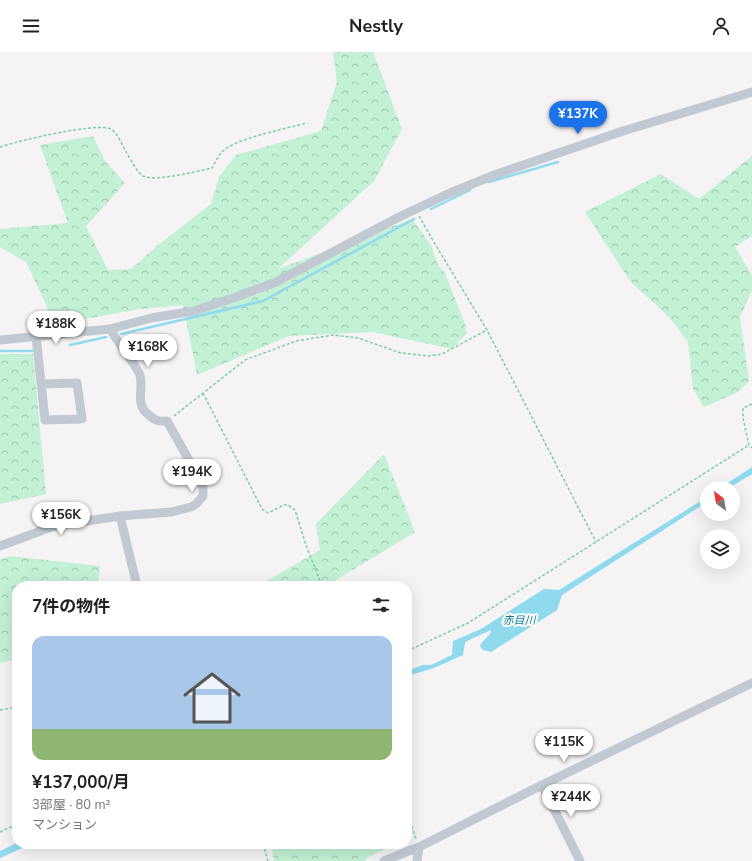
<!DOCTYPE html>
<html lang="ja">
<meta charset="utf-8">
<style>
:root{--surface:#fff;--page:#f6f6f6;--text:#222;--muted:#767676;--line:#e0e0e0;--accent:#1a73e8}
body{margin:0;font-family:"Nunito Sans","Noto Sans JP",sans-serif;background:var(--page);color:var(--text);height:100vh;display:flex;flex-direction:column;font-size:15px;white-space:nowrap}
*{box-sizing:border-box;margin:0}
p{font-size:13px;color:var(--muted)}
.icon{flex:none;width:22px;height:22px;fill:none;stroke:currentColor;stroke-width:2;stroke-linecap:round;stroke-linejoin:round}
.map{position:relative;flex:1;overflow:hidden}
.details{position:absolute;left:12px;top:529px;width:400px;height:268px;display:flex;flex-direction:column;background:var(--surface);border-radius:16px;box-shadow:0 4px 16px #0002}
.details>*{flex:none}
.needle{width:26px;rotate:329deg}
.buttons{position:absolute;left:700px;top:429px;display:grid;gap:8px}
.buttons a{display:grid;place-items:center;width:40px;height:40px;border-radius:50%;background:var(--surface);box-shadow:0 4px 16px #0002;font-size:20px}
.price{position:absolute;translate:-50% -34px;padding:0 9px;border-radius:14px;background:#fff;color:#222;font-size:13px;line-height:26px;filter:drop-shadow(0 1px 2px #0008)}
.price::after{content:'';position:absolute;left:50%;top:24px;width:12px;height:9px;margin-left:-6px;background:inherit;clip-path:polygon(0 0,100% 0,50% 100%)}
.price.current{background:var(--accent);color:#fff}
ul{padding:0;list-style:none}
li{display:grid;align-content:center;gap:8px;height:212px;padding:0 20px}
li+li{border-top:1px solid var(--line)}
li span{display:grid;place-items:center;height:124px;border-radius:12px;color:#555}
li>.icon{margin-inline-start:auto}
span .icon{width:72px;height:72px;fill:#fffc;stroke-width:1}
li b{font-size:17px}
h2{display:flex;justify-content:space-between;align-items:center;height:48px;padding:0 20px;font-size:17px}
header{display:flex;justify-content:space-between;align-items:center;height:52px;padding:0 20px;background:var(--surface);font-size:18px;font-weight:700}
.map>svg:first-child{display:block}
.forest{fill:url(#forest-crowns)}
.water{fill:#90daee}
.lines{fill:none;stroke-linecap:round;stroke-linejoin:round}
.stream{stroke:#90daee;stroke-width:2.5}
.path{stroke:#7ad0a6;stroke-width:1.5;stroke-dasharray:3 2;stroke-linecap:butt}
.minor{stroke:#c1cad2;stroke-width:9}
.labels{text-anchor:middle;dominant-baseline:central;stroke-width:4;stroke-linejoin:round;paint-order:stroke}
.water-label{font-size:11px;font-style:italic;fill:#0c7c9b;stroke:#fff}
</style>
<header><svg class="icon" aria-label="menu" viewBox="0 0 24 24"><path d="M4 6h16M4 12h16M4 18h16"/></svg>Nestly<svg class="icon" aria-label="person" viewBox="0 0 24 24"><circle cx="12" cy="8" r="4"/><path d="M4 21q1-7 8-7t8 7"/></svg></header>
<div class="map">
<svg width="752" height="809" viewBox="0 0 752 809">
<defs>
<pattern id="forest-crowns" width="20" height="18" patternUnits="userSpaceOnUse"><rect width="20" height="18" fill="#c3f1d5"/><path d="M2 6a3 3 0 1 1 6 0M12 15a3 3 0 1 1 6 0" fill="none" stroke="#a0c6b0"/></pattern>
</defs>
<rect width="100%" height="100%" fill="#f5f3f3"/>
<!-- forest -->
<path class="forest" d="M333 0H373L402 77 374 129 278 217 412 167 431 193 438 213 445 221 465 272 467 281 452 297 373 280 289 284 197 323 183 253 141 257 55 272 26 210 0 195V177L68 171 40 93 93 84 105 109 125 131 86 174 108 218 131 217 157 194 211 152 219 125 236 103 321 79 337 30Z
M752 104V184L735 195 752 223V238L740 265 749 329 738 340 704 355 693 337 688 290 669 265 630 229 585 160 661 122 699 147Z
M0 302H33L46 442 0 452Z
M384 402 415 480 326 534H258L320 498 316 472Z
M10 504 100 514 98 534H17V607L0 611V507Z
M271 792H394L365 807 366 809H274Z"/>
<!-- water -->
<path class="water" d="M752 415V422L729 436H720Z
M707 445V450L562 543 557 558 491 600 483 598 480 594C482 588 491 584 491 578L467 589 465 591 463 603 434 616 407 624V619L423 613H431L452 603 453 589 481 577 544 537 559 538Z
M17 791 31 792 0 806V799Z"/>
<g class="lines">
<!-- stream -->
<path class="stream" d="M489 130 558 110
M431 157 470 138
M121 282 263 249 414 167
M70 293 106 285
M0 299H33"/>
<!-- path -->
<path class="path" d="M0 95C18 89 96 70 111 77 118 81 122 93 126 100 130 106 137 121 143 124 156 130 198 119 212 116 215 111 218 104 222 100 233 87 288 76 307 71
M419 164 435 192 487 278 596 490
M203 341 262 457 268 461 284 453H288L295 458 306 493 322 534
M752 352 743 356V366L749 393 752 396
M174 364 245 308 296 289 333 283 358 286 401 301 429 304 442 302 487 278
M407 599 468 571 749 393
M0 658 17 655
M407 760 416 787
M0 780 17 772
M263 792 268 809"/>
<!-- minor -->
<path class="minor" d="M36 284 45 368 82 367 77 331 41 332
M0 288 110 277 151 266 194 259 236 245 276 230 401 164 450 141 497 122 623 79 752 40
M120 464 137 534
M0 494 54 474 120 464 171 460 191 455 196 452 203 444V436L200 428 167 369C160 370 156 369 150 364 132 351 146 335 139 321 131 306 119 292 110 277
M542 733 580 809
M384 809 419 795 542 733 752 631
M417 809 419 795"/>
</g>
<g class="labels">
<!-- water labels -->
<g class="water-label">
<text x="519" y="568">赤目川</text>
</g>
</g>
</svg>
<div class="buttons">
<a><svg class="needle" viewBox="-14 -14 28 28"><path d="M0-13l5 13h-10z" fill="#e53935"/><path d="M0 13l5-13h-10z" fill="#767676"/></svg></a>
<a><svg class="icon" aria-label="layers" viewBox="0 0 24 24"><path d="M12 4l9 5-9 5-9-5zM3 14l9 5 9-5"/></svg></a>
</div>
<b class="price current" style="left:578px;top:83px">¥137K</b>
<b class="price" style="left:56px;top:293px">¥188K</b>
<b class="price" style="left:148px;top:316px">¥168K</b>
<b class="price" style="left:192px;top:441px">¥194K</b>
<b class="price" style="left:61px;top:484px">¥156K</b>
<b class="price" style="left:564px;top:711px">¥115K</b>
<b class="price" style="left:571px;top:766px">¥244K</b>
<section class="details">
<h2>7件の物件<svg class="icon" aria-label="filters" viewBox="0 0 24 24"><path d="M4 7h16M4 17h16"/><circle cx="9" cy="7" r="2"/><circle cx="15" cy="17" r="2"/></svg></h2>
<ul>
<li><span style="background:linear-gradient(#a9c7e8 75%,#8fb573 0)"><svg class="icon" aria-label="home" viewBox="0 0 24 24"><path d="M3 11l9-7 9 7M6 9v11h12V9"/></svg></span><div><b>¥137,000/月</b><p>3部屋 · 80 m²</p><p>マンション</p></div></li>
</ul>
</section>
</div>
